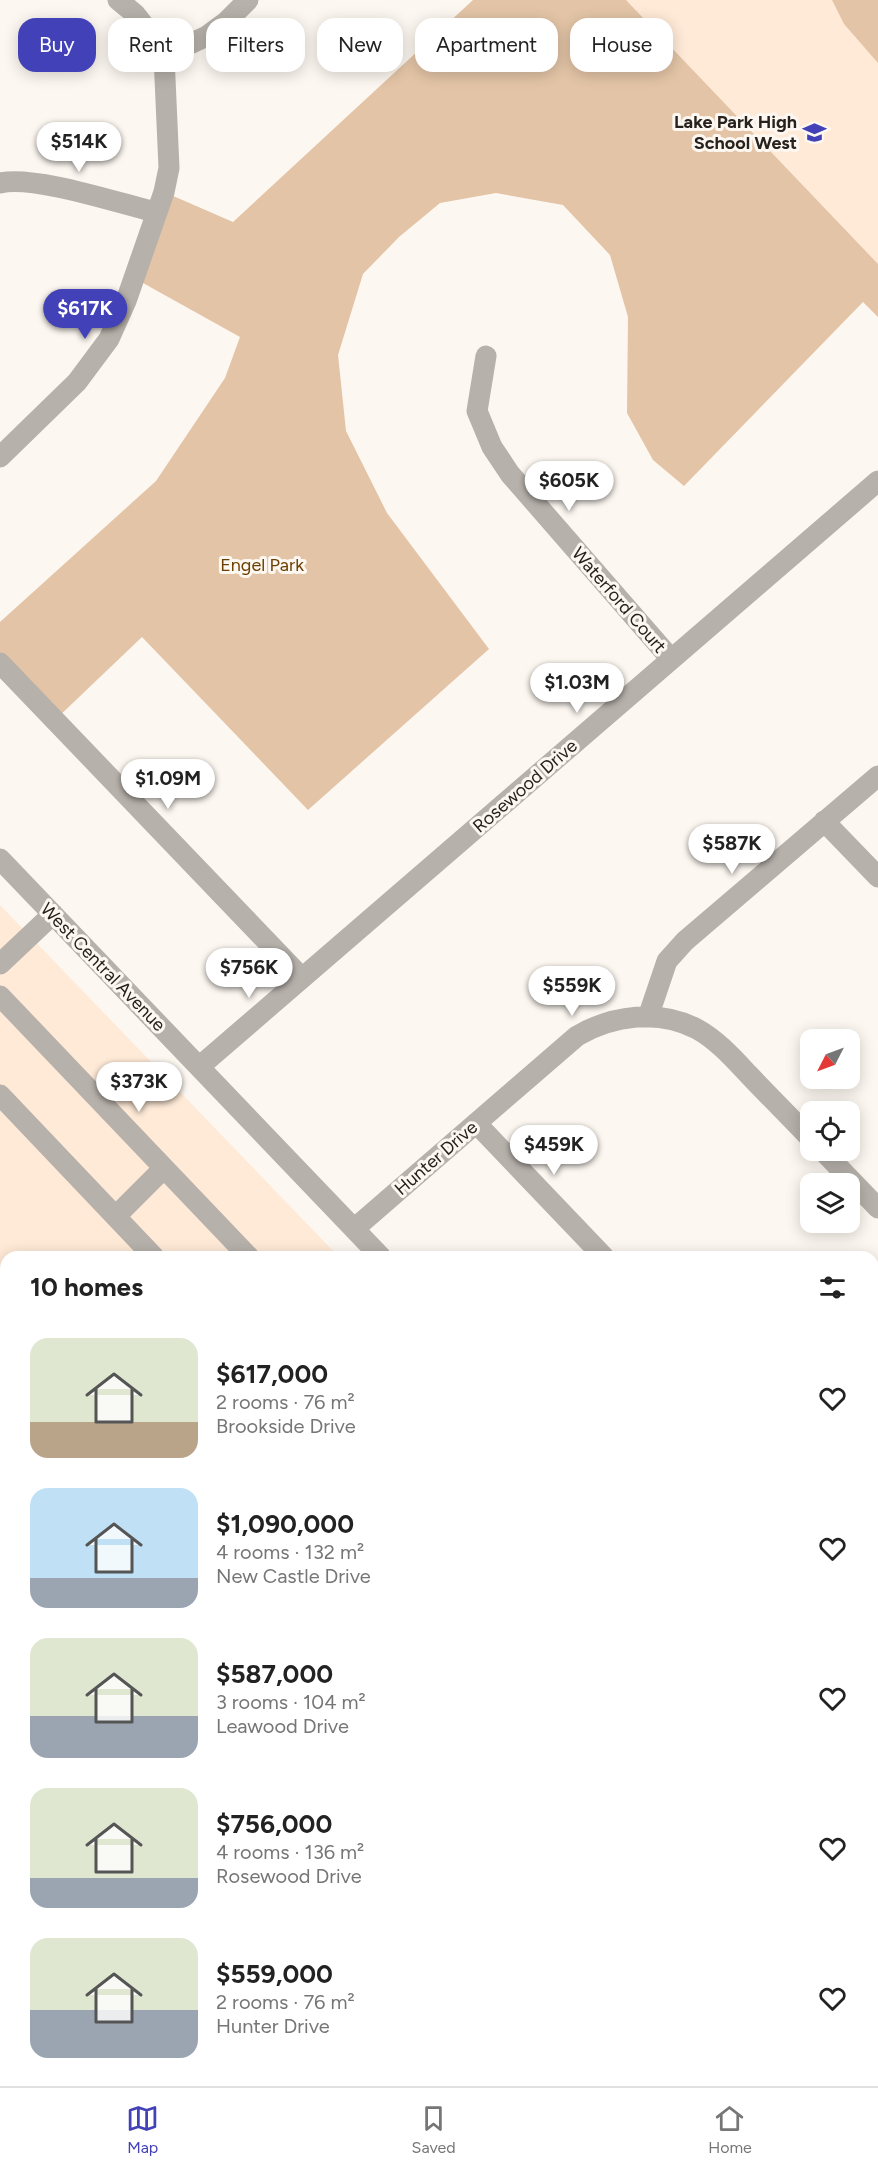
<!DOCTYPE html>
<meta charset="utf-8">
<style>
:root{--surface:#fff;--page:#f2f2f2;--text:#222;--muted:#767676;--line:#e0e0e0;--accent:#4241b7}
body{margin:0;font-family:Figtree,sans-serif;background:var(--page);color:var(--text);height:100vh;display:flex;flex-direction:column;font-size:22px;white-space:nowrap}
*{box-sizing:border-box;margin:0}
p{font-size:20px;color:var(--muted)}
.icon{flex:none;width:33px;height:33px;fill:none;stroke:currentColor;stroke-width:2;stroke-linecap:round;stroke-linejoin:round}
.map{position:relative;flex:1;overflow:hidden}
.details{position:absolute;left:0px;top:1251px;width:879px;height:836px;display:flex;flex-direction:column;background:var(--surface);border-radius:18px 18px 0 0;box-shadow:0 3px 15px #0003}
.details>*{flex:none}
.guide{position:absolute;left:18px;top:18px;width:843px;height:54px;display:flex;gap:12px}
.needle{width:39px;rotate:228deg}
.buttons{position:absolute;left:800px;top:1029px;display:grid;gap:12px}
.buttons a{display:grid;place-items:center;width:60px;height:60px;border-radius:12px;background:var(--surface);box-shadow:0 3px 15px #0003;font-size:30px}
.price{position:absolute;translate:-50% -51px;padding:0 14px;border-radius:21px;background:#fff;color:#222;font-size:20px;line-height:39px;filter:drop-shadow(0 2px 3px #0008)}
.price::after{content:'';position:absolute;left:50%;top:36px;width:18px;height:14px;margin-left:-9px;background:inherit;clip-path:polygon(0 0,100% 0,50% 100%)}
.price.current{background:var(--accent);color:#fff}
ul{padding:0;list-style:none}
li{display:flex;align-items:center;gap:18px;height:150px;padding:0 30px}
li span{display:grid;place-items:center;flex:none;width:168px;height:120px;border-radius:18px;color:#555}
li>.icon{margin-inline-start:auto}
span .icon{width:72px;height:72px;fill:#fffc;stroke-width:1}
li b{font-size:26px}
h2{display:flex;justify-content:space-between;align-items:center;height:72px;padding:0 30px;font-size:26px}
.tag{padding:0 21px;border-radius:18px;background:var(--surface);box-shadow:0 3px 15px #0003;font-size:21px;line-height:54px}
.tag.current{background:var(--accent);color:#fff}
.tabs{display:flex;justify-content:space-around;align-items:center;height:84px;border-top:2px solid var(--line);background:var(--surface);font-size:16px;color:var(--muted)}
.tabs a{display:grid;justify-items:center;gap:3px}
.tabs .current{color:var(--accent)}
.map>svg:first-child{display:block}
.built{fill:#ffead7}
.green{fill:#e3c4a6}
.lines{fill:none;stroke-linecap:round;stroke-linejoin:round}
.minor{stroke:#b7b1ab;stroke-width:21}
.labels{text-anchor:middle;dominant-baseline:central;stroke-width:6;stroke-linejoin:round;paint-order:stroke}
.poi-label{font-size:18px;font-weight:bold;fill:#27221d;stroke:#fdf7f1;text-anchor:end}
.park-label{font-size:18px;fill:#6b3f01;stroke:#fdf7f1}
.street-label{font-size:18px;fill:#27221d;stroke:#fdf7f1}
</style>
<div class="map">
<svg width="878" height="2086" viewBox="0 0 878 2086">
<rect width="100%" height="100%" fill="#fdf7f1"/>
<!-- built -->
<path class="built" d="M626 0H878V264Z
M0 905 339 1257H6V2080H873V1813L878 1818V2086H0Z"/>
<!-- green -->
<path class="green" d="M473 0H626L878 264V317L863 302 684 486 653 460 627 413 628 317 610 255 563 205 496 193 440 203 399 237 363 274 338 355 346 431 387 513 489 649 308 810 142 637 55 720 0 663V622L156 481 225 378 240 337 134 278 164 192 233 222Z
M832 0H878V63L844 24Z"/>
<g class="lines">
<!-- minor -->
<path class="minor" d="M164 56 207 36 226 22 248 0
M0 183C34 175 118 203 155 212
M486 356 477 411 492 447 510 474 671 659
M0 457 77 382 109 339 126 301 164 192 169 168 164 56 146 28 135 14 118 0
M0 663 302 978
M824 821 878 877
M0 859 381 1257
M0 964 53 914
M0 996 249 1257
M648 1017 667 961 685 941 878 776
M199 1067 878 481
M0 1095 154 1257
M476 1123 604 1257
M822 1150 878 1208
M116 1216 164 1168
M354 1229 577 1036C613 1015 659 1009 697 1029 717 1040 733 1058 749 1075 769 1096 790 1117 810 1138
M0 1445 6 1452
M873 1502 878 1505
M0 1529 6 1536
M0 1673 6 1668
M0 1729 6 1736
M873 1771 878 1776
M873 1872 878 1868
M873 1937 878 1932
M588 2080 594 2086
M79 2086 85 2080
M543 2086 550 2080
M628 2086 634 2080
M872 2086 878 2080"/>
</g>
<!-- icons -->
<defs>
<symbol id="school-bare" viewBox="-9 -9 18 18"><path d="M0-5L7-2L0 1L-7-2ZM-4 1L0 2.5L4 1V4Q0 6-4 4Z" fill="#4241b7" stroke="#fdf7f1" stroke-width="2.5" paint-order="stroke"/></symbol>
</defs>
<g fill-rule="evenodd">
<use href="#school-bare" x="798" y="116" width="33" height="33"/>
</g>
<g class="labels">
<!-- poi labels -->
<g class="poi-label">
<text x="797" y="122">Lake Park High<tspan x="797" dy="21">School West</tspan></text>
</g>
<!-- park labels -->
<g class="park-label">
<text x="262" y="565">Engel Park</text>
</g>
<!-- street labels -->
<g class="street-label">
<text transform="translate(619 600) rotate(49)">Waterford Court</text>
<text transform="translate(525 786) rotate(-41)">Rosewood Drive</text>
<text transform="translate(103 967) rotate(46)">West Central Avenue</text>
<text transform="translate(436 1158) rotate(-41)">Hunter Drive</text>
</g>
</g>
</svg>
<div class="buttons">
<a><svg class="needle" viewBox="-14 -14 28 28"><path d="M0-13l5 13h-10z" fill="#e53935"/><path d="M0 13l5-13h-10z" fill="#767676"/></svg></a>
<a><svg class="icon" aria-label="locate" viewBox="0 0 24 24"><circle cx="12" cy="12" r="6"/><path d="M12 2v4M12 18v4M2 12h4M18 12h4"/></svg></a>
<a><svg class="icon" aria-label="layers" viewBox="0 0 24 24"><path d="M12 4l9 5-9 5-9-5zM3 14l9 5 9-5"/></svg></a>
</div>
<b class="price" style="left:79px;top:173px">$514K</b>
<b class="price current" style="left:85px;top:340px">$617K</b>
<b class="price" style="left:569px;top:512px">$605K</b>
<b class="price" style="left:577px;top:714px">$1.03M</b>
<b class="price" style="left:168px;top:810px">$1.09M</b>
<b class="price" style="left:732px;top:875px">$587K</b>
<b class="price" style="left:249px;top:999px">$756K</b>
<b class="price" style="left:572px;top:1017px">$559K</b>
<b class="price" style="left:139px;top:1113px">$373K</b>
<b class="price" style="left:554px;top:1176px">$459K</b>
<div class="guide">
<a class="tag current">Buy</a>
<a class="tag">Rent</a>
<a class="tag">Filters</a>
<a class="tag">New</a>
<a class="tag">Apartment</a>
<a class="tag">House</a>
</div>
<section class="details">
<h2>10 homes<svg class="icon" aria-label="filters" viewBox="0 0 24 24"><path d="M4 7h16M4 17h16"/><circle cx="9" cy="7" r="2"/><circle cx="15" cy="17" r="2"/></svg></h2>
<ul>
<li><span style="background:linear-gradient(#dfe7d0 70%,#b9a48a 0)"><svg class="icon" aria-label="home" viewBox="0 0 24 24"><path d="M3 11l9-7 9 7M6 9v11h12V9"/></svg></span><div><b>$617,000</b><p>2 rooms · 76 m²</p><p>Brookside Drive</p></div><svg class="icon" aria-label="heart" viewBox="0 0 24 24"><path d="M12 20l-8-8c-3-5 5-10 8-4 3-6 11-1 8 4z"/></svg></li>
<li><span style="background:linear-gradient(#bfe0f5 75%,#9aa5b1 0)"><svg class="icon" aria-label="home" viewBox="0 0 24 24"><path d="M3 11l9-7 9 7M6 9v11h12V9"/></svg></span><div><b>$1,090,000</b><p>4 rooms · 132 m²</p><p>New Castle Drive</p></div><svg class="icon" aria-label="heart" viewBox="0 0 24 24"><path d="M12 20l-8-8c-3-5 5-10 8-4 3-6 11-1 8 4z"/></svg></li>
<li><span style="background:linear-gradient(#dfe7d0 65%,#9aa5b1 0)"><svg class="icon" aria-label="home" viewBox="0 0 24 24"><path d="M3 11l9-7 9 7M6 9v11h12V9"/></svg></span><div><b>$587,000</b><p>3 rooms · 104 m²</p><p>Leawood Drive</p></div><svg class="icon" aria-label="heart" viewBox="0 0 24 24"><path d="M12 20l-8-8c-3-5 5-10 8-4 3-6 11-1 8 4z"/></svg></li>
<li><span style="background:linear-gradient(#dfe7d0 75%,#9aa5b1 0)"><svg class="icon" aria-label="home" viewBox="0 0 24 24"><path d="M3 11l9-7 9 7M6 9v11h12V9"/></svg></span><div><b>$756,000</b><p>4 rooms · 136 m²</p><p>Rosewood Drive</p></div><svg class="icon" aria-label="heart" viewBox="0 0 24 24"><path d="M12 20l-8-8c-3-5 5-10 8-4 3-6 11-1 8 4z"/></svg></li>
<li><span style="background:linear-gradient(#dfe7d0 60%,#9aa5b1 0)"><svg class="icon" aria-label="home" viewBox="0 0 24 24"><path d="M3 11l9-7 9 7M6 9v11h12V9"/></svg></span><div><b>$559,000</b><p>2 rooms · 76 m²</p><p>Hunter Drive</p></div><svg class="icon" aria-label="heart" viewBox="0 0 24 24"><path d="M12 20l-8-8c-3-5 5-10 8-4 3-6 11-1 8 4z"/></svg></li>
</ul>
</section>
</div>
<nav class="tabs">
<a class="current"><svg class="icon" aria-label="map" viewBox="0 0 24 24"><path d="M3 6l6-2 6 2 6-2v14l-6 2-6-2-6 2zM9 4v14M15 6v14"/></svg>Map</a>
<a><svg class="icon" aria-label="saved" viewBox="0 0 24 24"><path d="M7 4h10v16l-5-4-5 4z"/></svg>Saved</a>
<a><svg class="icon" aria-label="home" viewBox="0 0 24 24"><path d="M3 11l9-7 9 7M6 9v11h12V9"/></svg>Home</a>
</nav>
